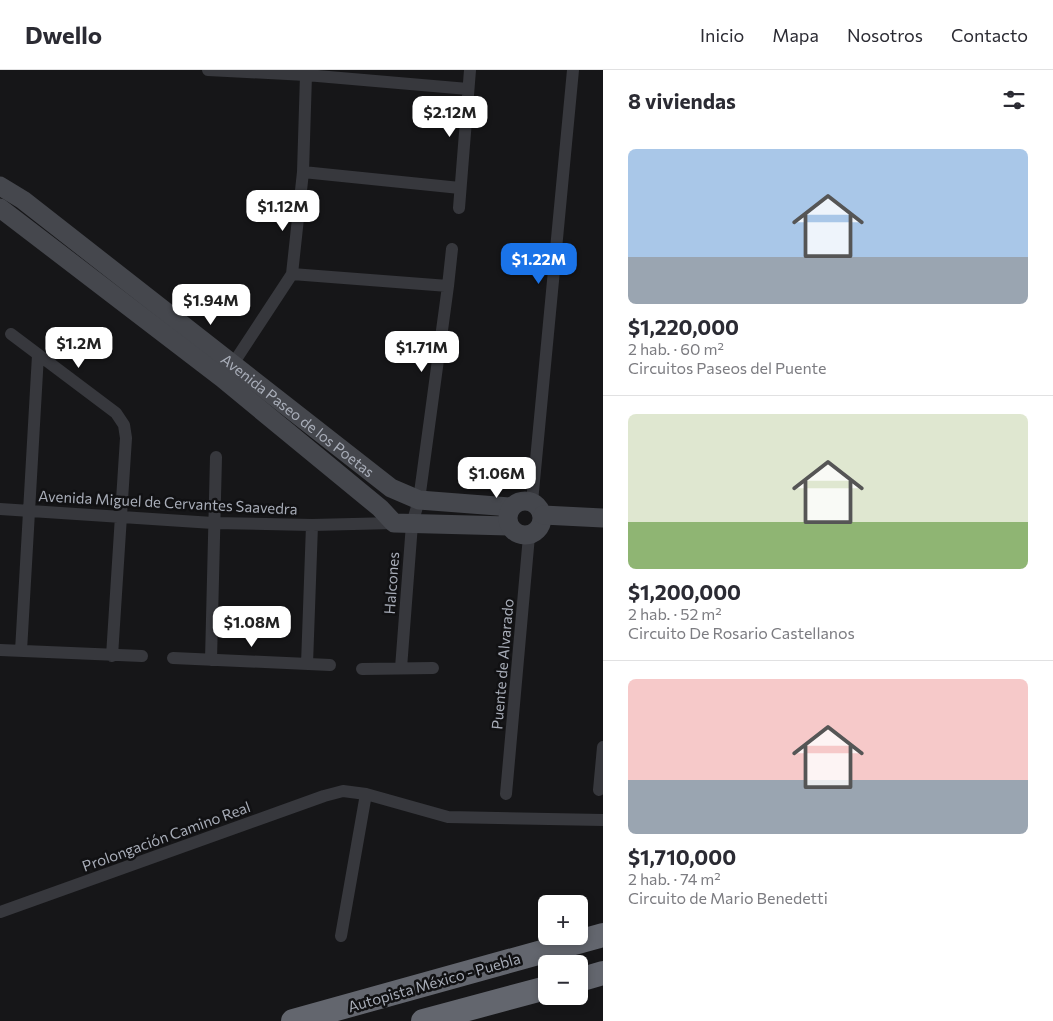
<!DOCTYPE html>
<html lang="es">
<meta charset="utf-8">
<style>
:root{--surface:#fff;--page:#f7f7f7;--text:#2b2b33;--muted:#7c7c81;--line:#e1e1e2;--accent:#1a73e8}
body{margin:0;font-family:Commissioner,sans-serif;background:var(--page);color:var(--text);height:100vh;display:flex;flex-direction:column;font-size:19px;white-space:nowrap}
*{box-sizing:border-box;margin:0}
p{font-size:16px;color:var(--muted)}
.icon{flex:none;width:28px;height:28px;fill:none;stroke:currentColor;stroke-width:2;stroke-linecap:round;stroke-linejoin:round}
.map{position:relative;flex:1;overflow:hidden}
.drawer{display:flex;flex-direction:column;background:var(--surface);width:450px}
.drawer>*{flex:none}
.controls{position:absolute;left:538px;top:825px;display:grid;gap:10px}
.controls a{display:grid;place-items:center;width:50px;height:50px;border-radius:8px;background:var(--surface);box-shadow:0 2px 8px #0003;font-size:25px}
.price{position:absolute;translate:-50% -42px;padding:0 11px;border-radius:10px;background:#fff;color:#222;font-size:16px;line-height:32px;filter:drop-shadow(0 1px 2px #0008)}
.price::after{content:'';position:absolute;left:50%;top:30px;width:15px;height:11px;margin-left:-8px;background:inherit;clip-path:polygon(0 0,100% 0,50% 100%)}
.price.on{background:var(--accent);color:#fff}
ul{padding:0;list-style:none}
li{display:grid;align-content:center;gap:10px;height:265px;padding:0 25px}
li+li{border-top:1px solid var(--line)}
li span{display:grid;place-items:center;height:155px;border-radius:8px;color:#555}
li>.icon{margin-inline-start:auto}
span .icon{width:90px;height:90px;fill:#fffc;stroke-width:1}
li b{font-size:21px}
h2{display:flex;justify-content:space-between;align-items:center;height:60px;padding:0 25px;font-size:21px}
header{display:flex;align-items:center;gap:30px;box-sizing:border-box;height:70px;padding:0 25px;background:var(--surface);border-bottom:1px solid var(--line)}
header strong{font-size:24px}
nav{display:flex;gap:28px;margin-inline-start:auto;font-size:18px}
main{display:flex;flex:1;min-height:0}
.map>svg:first-child{display:block}
.lines{fill:none;stroke-linecap:round;stroke-linejoin:round}
.street{stroke:#37383d;stroke-width:12}
.secondary{stroke:#45474d;stroke-width:19}
.highway{stroke:#63666e;stroke-width:24}
.labels{text-anchor:middle;dominant-baseline:central;stroke-width:5;stroke-linejoin:round;paint-order:stroke}
.street-label{font-size:15px;fill:#a8adb8;stroke:#111113}
</style>
<header>
<strong>Dwello</strong>
<nav><a>Inicio</a><a>Mapa</a><a>Nosotros</a><a>Contacto</a></nav>
</header>
<main>
<div class="map">
<svg width="603" height="951" viewBox="0 0 603 951">
<rect width="100%" height="100%" fill="#161618"/>
<g class="lines">
<!-- street -->
<path class="street" d="M208 0 306 5 468 19
M303 102 460 118
M459 138 470 0
M292 204 448 216
M11 264 116 343 124 355 126 368 112 586
M229 300 292 204 303 102 306 5
M532 432 573 0
M0 439 213 453 312 455 394 453
M0 580 142 586
M21 581 38 285
M173 588 330 595
M211 590 216 387
M307 594 312 455
M401 598 412 454 419 430 448 216 452 179
M362 599 433 598
M599 720 603 677
M506 724 529 466
M0 842 324 726 343 721 366 724 448 747 603 750
M341 866 366 724"/>
<!-- secondary -->
<g class="secondary">
<path id="s1" d="M0 116 23 130 391 418 419 430 511 437"/>
<path d="M0 138 222 308 380 438 394 453 509 456"/>
<circle cx="525" cy="448" r="17"/>
<path d="M543 445 603 448"/>
</g>
<!-- highway -->
<path class="highway" d="M579 910 603 903
M293 951 603 865
M423 951 546 918"/>
</g>
<g class="labels">
<!-- street labels -->
<g class="street-label">
<text stroke="none"><textPath href="#s1" startOffset="376">Avenida Paseo de los Poetas</textPath></text>
<text transform="translate(168 432) rotate(3)">Avenida Miguel de Cervantes Saavedra</text>
<text transform="translate(391 513) rotate(-86)">Halcones</text>
<text transform="translate(502 594) rotate(-85)">Puente de Alvarado</text>
<text transform="translate(166 766) rotate(-20)">Prolongación Camino Real</text>
<text transform="translate(434 912) rotate(-16)">Autopista México - Puebla</text>
</g>
</g>
</svg>
<div class="controls">
<a>+</a>
<a>−</a>
</div>
<b class="price" style="left:450px;top:68px">$2.12M</b>
<b class="price" style="left:283px;top:162px">$1.12M</b>
<b class="price on" style="left:539px;top:215px">$1.22M</b>
<b class="price" style="left:211px;top:256px">$1.94M</b>
<b class="price" style="left:79px;top:299px">$1.2M</b>
<b class="price" style="left:422px;top:303px">$1.71M</b>
<b class="price" style="left:497px;top:429px">$1.06M</b>
<b class="price" style="left:252px;top:578px">$1.08M</b>
</div>
<section class="drawer">
<h2>8 viviendas<svg class="icon" aria-label="filters" viewBox="0 0 24 24"><path d="M4 7h16M4 17h16"/><circle cx="9" cy="7" r="2"/><circle cx="15" cy="17" r="2"/></svg></h2>
<ul>
<li><span style="background:linear-gradient(#a9c7e8 70%,#9aa5b1 0)"><svg class="icon" aria-label="home" viewBox="0 0 24 24"><path d="M3 11l9-7 9 7M6 9v11h12V9"/></svg></span><div><b>$1,220,000</b><p>2 hab. · 60 m²</p><p>Circuitos Paseos del Puente</p></div></li>
<li><span style="background:linear-gradient(#dfe7d0 70%,#8fb573 0)"><svg class="icon" aria-label="home" viewBox="0 0 24 24"><path d="M3 11l9-7 9 7M6 9v11h12V9"/></svg></span><div><b>$1,200,000</b><p>2 hab. · 52 m²</p><p>Circuito De Rosario Castellanos</p></div></li>
<li><span style="background:linear-gradient(#f6c9c9 65%,#9aa5b1 0)"><svg class="icon" aria-label="home" viewBox="0 0 24 24"><path d="M3 11l9-7 9 7M6 9v11h12V9"/></svg></span><div><b>$1,710,000</b><p>2 hab. · 74 m²</p><p>Circuito de Mario Benedetti</p></div></li>
</ul>
</section>
</main>
